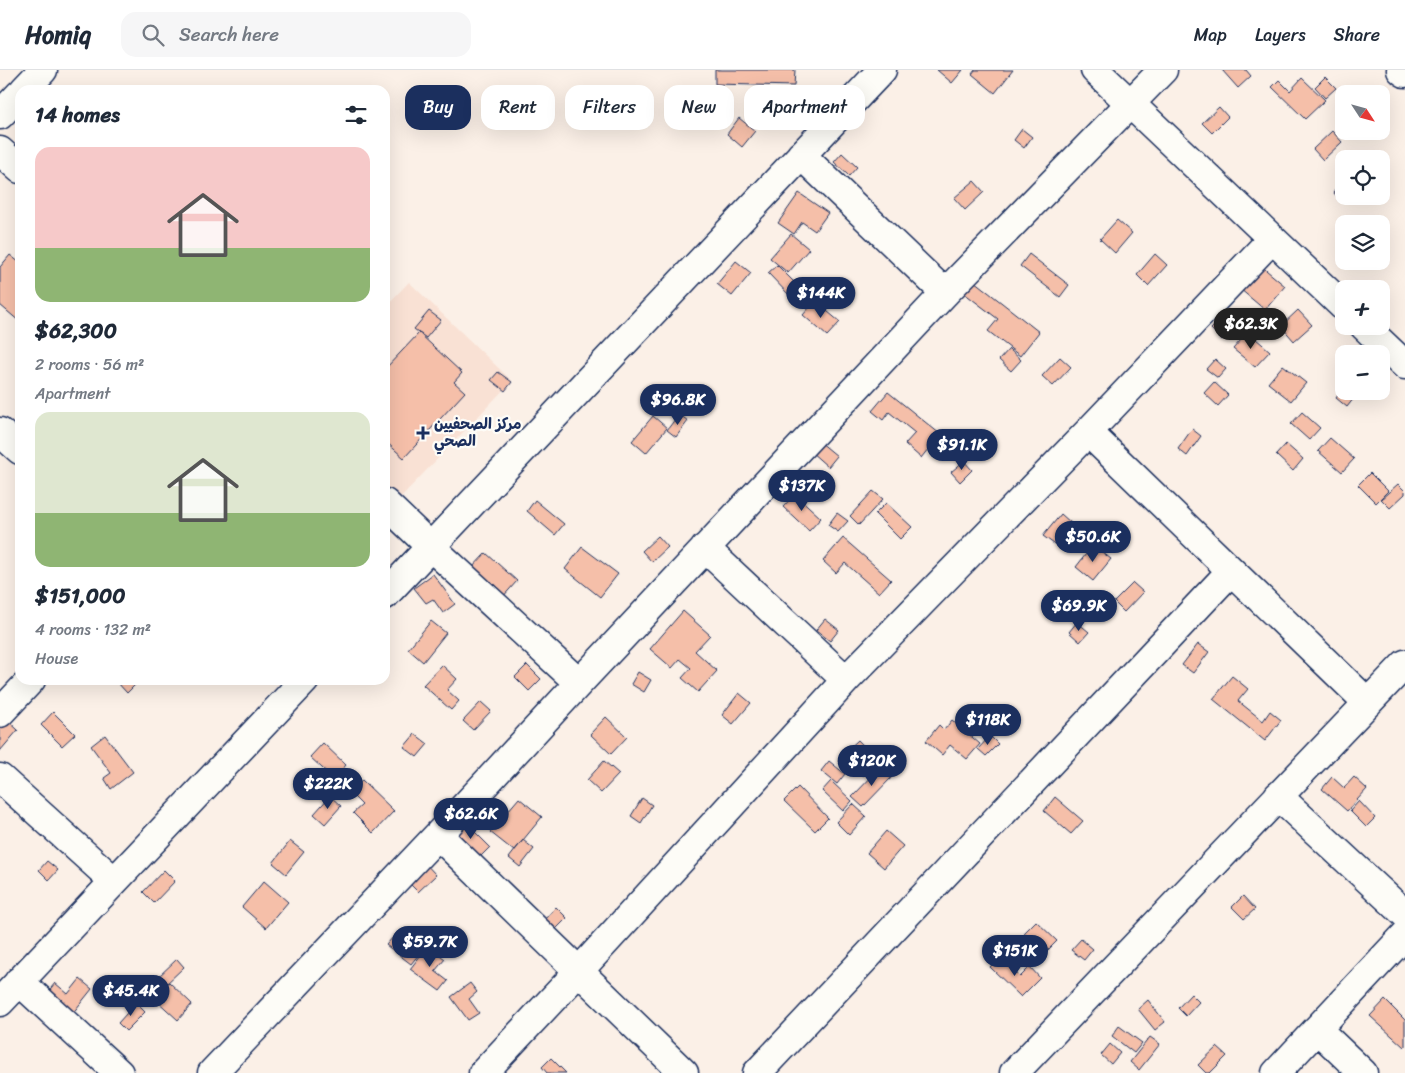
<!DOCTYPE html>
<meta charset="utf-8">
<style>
:root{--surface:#fff;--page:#f6f6f7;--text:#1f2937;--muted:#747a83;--line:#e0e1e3;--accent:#1b2f5e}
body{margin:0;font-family:Sriracha,"Playpen Sans Arabic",sans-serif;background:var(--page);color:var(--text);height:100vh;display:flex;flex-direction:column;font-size:19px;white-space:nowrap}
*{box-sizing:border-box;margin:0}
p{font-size:16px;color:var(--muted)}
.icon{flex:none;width:28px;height:28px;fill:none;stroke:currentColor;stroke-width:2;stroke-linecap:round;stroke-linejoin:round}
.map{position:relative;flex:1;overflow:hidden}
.side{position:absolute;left:15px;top:15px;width:375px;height:600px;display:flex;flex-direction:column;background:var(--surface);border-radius:15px;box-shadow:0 5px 20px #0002}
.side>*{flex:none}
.guide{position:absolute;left:405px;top:15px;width:475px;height:45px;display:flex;gap:10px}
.needle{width:32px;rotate:126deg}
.tools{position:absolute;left:1335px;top:15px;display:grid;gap:10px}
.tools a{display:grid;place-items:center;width:55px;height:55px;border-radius:10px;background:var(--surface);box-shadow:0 5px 20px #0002;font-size:25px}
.price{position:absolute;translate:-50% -42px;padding:0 11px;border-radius:18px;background:var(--accent);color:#fff;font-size:16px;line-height:32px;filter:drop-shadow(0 1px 2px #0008)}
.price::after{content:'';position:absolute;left:50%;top:30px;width:15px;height:11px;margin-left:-8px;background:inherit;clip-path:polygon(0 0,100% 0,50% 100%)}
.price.selected{background:#222;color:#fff}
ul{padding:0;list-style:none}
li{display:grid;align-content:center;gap:10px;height:265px;padding:0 20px}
li span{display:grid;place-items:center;height:155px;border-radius:15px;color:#555}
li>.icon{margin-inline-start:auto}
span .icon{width:90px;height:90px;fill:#fffc;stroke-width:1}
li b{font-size:21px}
h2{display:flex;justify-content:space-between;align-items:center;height:60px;padding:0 20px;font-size:21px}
.pill{padding:0 18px;border-radius:15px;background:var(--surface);box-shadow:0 5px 20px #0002;font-size:18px;line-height:45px}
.pill.selected{background:var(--accent);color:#fff}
header{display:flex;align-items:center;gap:30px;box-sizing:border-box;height:70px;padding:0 25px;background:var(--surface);border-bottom:1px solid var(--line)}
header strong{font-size:24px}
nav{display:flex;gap:28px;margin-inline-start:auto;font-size:18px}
.search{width:350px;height:45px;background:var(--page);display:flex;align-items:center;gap:12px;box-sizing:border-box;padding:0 18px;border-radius:15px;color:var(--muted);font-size:19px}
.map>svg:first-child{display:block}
.built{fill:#f9e1d4}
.building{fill:#f5bfa9;stroke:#1b2f5e}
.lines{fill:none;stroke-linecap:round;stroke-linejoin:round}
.minor-casing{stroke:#1b2f5e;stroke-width:31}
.minor{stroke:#fdfcf7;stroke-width:28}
.poi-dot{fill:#1b2f5e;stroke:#fdfcf7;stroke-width:2}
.labels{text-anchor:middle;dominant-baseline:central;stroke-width:4.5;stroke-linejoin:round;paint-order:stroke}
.poi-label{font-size:15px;font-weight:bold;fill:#1b2f5e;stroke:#fdfcf7;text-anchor:start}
</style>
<header>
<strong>Homiq</strong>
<div class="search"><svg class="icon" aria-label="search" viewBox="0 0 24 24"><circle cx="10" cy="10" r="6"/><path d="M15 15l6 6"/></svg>Search here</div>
<nav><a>Map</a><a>Layers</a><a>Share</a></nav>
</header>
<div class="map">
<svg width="1405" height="1003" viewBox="0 0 1405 1003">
<rect width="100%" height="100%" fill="#fbf0e7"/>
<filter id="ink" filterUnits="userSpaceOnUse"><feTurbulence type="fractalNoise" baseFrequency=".02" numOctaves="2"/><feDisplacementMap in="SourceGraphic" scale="10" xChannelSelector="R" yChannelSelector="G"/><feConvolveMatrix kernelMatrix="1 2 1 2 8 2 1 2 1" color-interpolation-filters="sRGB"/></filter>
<g filter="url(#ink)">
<!-- built -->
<path class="built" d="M409 212 512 311 399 429 385 416V237Z"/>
<!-- building -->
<path class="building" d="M715 0H795L794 16 715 14Z
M937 0H963L952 13Z
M975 0H1013L995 23 972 4Z
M1222 0H1246L1251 6 1238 18Z
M1325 7 1336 18 1325 28 1315 17Z
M1302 8 1325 30 1305 49 1272 17 1279 10 1290 21Z
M1219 37 1228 47 1212 63 1202 53Z
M739 48 755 61 742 77 727 64Z
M1022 59 1032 67 1024 78 1014 70Z
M1332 61 1342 72 1323 90 1313 79Z
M842 83 857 97 849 106 834 92Z
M974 111 984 122 965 140 954 128Z
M1343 111 1344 126H1349L1343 133 1333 122Z
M799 123 828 143 815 161 802 152 794 164 778 153Z
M1117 150 1132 163 1115 183 1100 169Z
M791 164 809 179 788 203 770 188Z
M1029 184 1069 215 1060 227 1020 196Z
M1155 184 1167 195 1148 216 1137 205Z
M10 185 20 193V252L0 235V197Z
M736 191 751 203 732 226 717 214Z
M777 195 799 217 790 226 768 203Z
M1260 195 1285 216 1265 240 1240 219Z
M974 211 1039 262 1020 286 988 261 998 249 964 223Z
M815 231 840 252 827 266 803 245Z
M1298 240 1312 255 1294 271 1281 256Z
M429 241 441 250 426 268 414 259Z
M1224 246 1234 257 1222 270 1211 259Z
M1248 262 1270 281 1255 297 1233 279Z
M419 263 462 303 454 312 465 322 404 388 385 371V299Z
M1009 279 1021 290 1011 301 999 290Z
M1060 287 1071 297 1053 316 1042 306Z
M1215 289 1226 299 1218 308 1206 299Z
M1283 295 1306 313 1291 331 1268 313Z
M498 302 512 312 505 321 491 310Z
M1214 312 1228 325 1218 336 1204 323Z
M1344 317V321H1355L1358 323 1347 337 1336 328Z
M888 322 940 364 921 388 905 374 915 363 889 342 883 350 872 341Z
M1302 342 1320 358 1309 370 1291 354Z
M679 344 688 351 676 367 667 360Z
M653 346 667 358 646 383 632 371Z
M1192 359 1201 366 1187 386 1178 379Z
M1330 368 1354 389 1342 402 1318 381Z
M820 372 837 386 828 397 811 382Z
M1286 374 1303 389 1293 401 1276 385Z
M964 391 972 400 960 412 951 402Z
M1370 403 1388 421 1376 433 1358 415Z
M1398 414 1405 421V424L1390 438 1381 429Z
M873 421 883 429 859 455 850 446Z
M795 424 821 448 809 461 783 437Z
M535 430 564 454 555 465 527 441Z
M886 433 912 457 900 469 875 444Z
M837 443 848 451 838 462 828 455Z
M1061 444 1071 453 1054 474 1043 466Z
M658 466 668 477 652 492 642 481Z
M843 468 891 510 879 523 845 493 836 503 823 491Z
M1093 475 1111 489 1093 511 1076 497Z
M582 477 618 504 600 527 565 499Z
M486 483 517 511 501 529 470 500Z
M433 504 455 534 443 543 433 529 426 533 414 518Z
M1133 513 1143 522 1124 542 1114 532Z
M1079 528 1090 539 1080 550 1069 539Z
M683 541 710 565 695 581 717 601 698 622 682 608 691 598 680 589 672 598 650 579Z
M825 549 839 560 830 571 816 560Z
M431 551 446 563 423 592 408 579Z
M1077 552 1089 562 1080 572 1069 562Z
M1198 574 1209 582 1193 603 1182 595Z
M442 595 457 609 447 620 459 631 451 640 423 615Z
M527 595 541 609 529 621 515 607Z
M638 602 651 610 644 622 631 614Z
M1232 606 1248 619 1238 631 1263 651 1270 641 1281 650 1265 671 1213 629Z
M117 610H134L137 613 127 623 116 611Z
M739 623 751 633 733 654 722 645Z
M481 632 491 641 473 660 463 651Z
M53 642 75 664 62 676 41 655Z
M4 647 18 660 0 681V652Z
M606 647 627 667 611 684 590 664Z
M952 650 980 674 967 689 950 675 942 685 926 671 939 655 944 660Z
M415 664 428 674 417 687 404 677Z
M105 665 133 702 111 719 104 708 111 703 91 676Z
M990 666 998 674 986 686 978 679Z
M858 670 878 691 863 706 843 684Z
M323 673 346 695 334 709 310 687Z
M604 691 619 704 601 723 587 710Z
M829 691 845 704 837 714 821 701Z
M881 697 892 707 863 737 852 727Z
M1332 707 1344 718 1354 707 1367 719 1347 741 1322 719Z
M362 710 394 741 373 763 353 743 362 735 350 723Z
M831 711 852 731 843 741 822 721Z
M798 717 828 748 815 761 784 731Z
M330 726 341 736 325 754 314 744Z
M1055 727 1083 751 1071 764 1044 741Z
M519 728 542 747 514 781 490 762Z
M642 728 652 735 641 753 631 746Z
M1359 731 1375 748 1366 757 1350 741Z
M853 734 866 746 849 765 836 752Z
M464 751 490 777 479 788 453 763Z
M886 761 903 776 884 798 867 783Z
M523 770 534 779 520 797 509 788Z
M290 771 304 782 286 804 273 793Z
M47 791 58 800 49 810 39 800Z
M423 791 436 805 418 822 405 809Z
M164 800 175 811 154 833 143 822Z
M264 811 288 832 266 858 242 837Z
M1243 826 1255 839 1244 849 1232 837Z
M556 837 567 848 555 860 544 850Z
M1036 851 1057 871 1045 883 1024 863Z
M425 860 434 868 419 884 411 876Z
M395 865 419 884 411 894 386 875Z
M1081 869 1093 879 1084 890 1071 880Z
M428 876 445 889 435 901 448 911 440 921 410 899Z
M1000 886 1020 907 1030 897 1040 908 1021 927 990 897Z
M177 889 184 897 164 916 157 908Z
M80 909 92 919 72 944 47 923 55 913 68 924Z
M169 912 192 934 178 950 154 928Z
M470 913 477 922 469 929 479 943 468 950 451 927Z
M1191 924 1199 932 1186 946 1178 938Z
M1148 930 1165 952 1155 960 1138 939Z
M1385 930 1405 950V976L1404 977 1370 946Z
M136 933 145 942 126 961 118 953Z
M1119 956 1142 973 1134 983 1112 966Z
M1150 967 1160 974 1139 1000 1130 992Z
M1110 974 1120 983 1111 994 1101 985Z
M1217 977 1227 986 1210 1003H1206L1198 995Z
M551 988 566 1003H547L542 997Z"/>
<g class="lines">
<defs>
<path id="minor" d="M1095 0 1344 237
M1401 0 1405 3
M24 20 43 0
M0 45 20 24
M0 81 20 99
M801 85 945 223
M1364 256 1405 295
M0 362 20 380
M1088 362 1368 633
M385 433 431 477 579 613
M705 478 846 610
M385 525 882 0
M0 643 31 610
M0 708 114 811
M1278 726 1405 844
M438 765 684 1003
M19 911 119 1003
M0 932 305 610
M1317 959 1363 1003
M212 1003 438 765 579 613 945 223 1163 0
M483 1003 579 901 846 610 1088 362 1272 169
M757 1003 1231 501
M1014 1003 1405 594
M1276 1003 1405 865"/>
</defs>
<!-- minor casing -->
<use href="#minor" class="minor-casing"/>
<!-- minor -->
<use href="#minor" class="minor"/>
</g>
</g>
<!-- markers -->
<path class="poi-dot" d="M420.5 355.5h5v5h5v5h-5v5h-5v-5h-5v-5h5z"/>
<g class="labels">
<!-- poi labels -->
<g class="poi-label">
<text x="434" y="354">مركز الصحفيين<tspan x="434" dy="17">الصحي</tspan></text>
</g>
</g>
</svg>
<div class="tools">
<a><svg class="needle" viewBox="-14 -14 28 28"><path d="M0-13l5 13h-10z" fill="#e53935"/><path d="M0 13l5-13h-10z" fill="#747a83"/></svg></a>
<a><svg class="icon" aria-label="locate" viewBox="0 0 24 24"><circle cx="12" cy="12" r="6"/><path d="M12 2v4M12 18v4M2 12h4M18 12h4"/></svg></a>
<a><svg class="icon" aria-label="layers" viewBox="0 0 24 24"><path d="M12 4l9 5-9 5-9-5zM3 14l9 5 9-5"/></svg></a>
<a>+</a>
<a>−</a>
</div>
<b class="price" style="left:821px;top:249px">$144K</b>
<b class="price selected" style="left:1251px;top:280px">$62.3K</b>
<b class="price" style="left:678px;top:356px">$96.8K</b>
<b class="price" style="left:962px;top:401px">$91.1K</b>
<b class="price" style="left:802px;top:442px">$137K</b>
<b class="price" style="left:1093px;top:493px">$50.6K</b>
<b class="price" style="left:1079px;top:562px">$69.9K</b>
<b class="price" style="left:988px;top:676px">$118K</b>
<b class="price" style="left:872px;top:717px">$120K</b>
<b class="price" style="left:328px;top:740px">$222K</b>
<b class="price" style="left:471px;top:770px">$62.6K</b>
<b class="price" style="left:430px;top:898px">$59.7K</b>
<b class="price" style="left:1015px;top:907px">$151K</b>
<b class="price" style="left:131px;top:947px">$45.4K</b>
<div class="guide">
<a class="pill selected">Buy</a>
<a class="pill">Rent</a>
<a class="pill">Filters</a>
<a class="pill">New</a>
<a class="pill">Apartment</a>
</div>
<section class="side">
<h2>14 homes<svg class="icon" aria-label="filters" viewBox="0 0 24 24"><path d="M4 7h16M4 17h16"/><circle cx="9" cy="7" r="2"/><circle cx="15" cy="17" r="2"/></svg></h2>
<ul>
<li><span style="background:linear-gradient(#f6c9c9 65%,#8fb573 0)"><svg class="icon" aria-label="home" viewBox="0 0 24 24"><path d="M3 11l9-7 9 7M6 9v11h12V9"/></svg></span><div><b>$62,300</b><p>2 rooms · 56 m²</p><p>Apartment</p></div></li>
<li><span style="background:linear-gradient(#dfe7d0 65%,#8fb573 0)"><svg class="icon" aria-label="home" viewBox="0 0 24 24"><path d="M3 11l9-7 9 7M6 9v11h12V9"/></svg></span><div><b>$151,000</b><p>4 rooms · 132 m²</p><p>House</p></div></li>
</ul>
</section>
</div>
